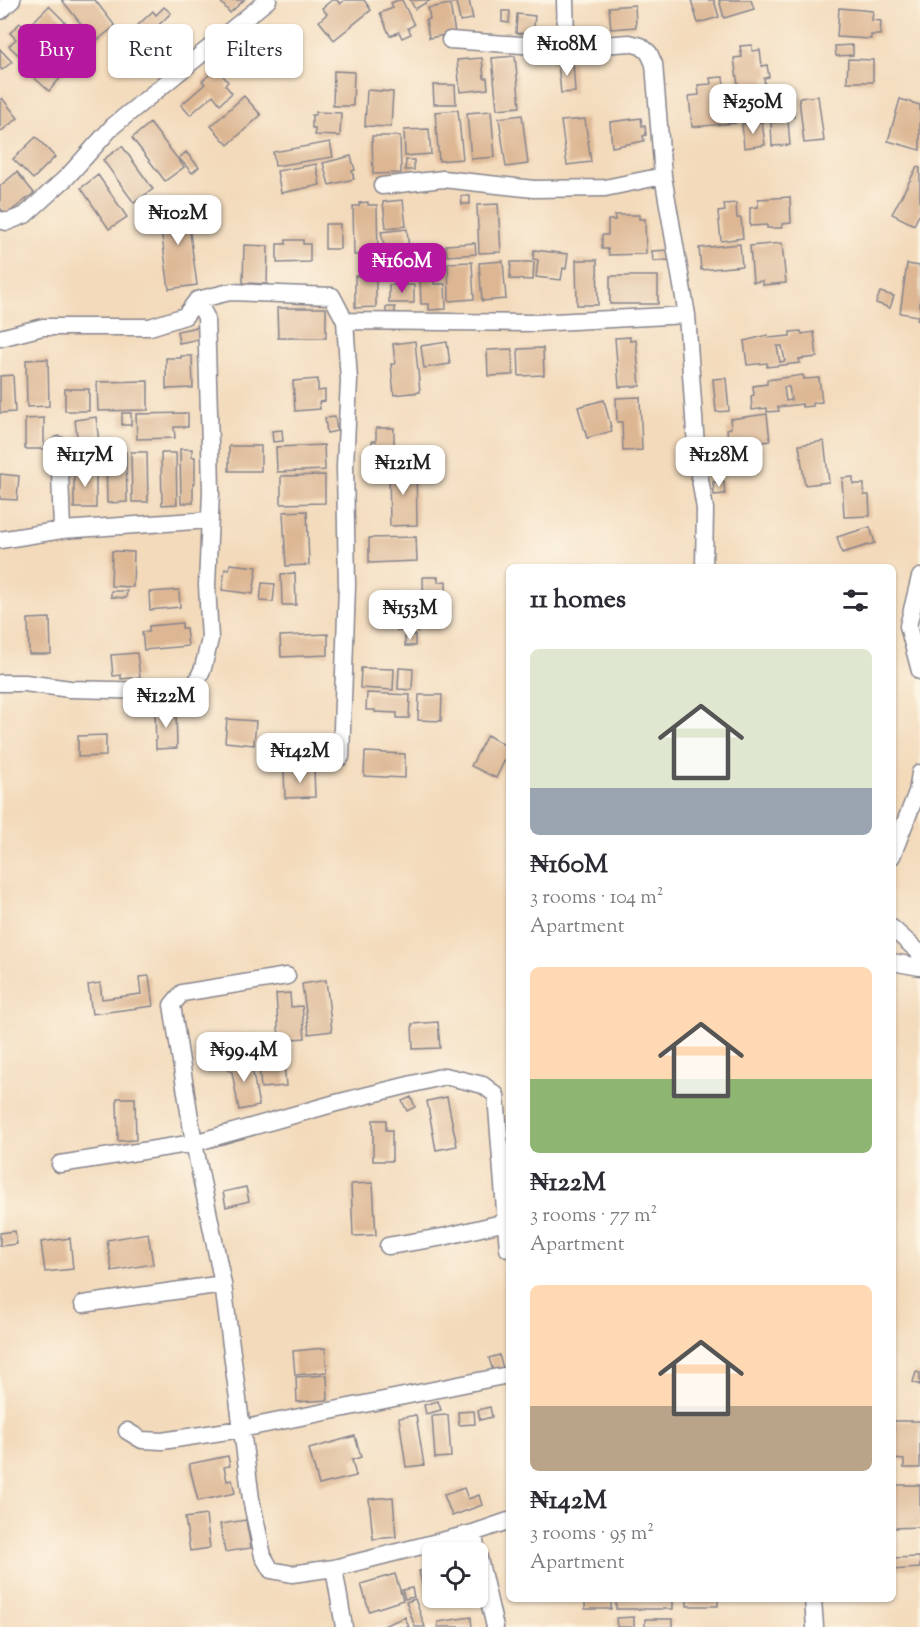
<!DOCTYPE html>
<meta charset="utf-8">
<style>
:root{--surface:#fff;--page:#f7f7f7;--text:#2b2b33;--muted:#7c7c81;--accent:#b5179e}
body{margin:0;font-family:"Sorts Mill Goudy",serif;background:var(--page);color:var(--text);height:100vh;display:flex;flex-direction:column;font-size:22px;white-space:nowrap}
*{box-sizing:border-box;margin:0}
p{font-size:20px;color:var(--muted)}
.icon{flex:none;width:33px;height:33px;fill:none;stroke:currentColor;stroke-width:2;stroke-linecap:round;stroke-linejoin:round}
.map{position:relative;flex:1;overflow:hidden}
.side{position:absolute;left:506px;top:564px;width:390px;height:1038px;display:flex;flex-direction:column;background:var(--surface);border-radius:9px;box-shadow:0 2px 4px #0004}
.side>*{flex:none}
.guide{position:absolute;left:18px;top:24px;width:398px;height:54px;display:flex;gap:12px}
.fabs{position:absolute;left:422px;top:1542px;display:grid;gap:12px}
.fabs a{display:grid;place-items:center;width:66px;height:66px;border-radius:9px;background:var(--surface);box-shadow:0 2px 4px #0004;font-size:30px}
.price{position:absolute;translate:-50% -51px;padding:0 14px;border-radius:12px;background:#fff;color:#222;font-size:20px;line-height:39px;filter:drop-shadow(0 2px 3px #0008)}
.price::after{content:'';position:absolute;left:50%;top:36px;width:18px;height:14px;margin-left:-9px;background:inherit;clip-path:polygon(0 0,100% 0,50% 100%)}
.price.active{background:var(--accent);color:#fff}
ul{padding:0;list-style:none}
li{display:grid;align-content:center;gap:12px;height:318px;padding:0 24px}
li span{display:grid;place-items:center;height:186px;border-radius:9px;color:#555}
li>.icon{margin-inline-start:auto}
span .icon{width:108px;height:108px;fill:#fffc;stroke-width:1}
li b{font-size:26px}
h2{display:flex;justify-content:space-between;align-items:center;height:72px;padding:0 24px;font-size:26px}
.pill{padding:0 21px;border-radius:9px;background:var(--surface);box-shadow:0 2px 4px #0004;font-size:21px;line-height:54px}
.pill.active{background:var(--accent);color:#fff}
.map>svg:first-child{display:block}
.building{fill:#ddb794;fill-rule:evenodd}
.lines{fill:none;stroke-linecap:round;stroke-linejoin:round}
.minor-casing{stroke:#87848c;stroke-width:19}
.minor{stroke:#fff;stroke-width:16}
</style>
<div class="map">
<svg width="920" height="1627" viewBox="0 0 920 1627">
<rect width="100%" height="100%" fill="#fcf5e5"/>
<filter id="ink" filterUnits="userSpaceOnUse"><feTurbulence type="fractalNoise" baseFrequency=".0167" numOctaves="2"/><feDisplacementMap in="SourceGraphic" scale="12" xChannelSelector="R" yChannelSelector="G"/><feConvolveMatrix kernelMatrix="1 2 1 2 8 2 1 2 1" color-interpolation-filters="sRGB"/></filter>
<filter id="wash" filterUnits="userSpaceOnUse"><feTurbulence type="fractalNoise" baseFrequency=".008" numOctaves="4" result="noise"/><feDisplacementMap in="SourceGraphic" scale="24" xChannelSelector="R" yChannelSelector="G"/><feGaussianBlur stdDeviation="1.35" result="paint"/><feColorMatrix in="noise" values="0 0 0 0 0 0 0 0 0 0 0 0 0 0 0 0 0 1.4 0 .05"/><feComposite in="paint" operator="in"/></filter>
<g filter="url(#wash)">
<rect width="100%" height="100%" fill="#f3dabb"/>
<g id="blocks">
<!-- building -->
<path class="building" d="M62 0H95L115 26 95 42Z
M219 0H244L230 13Z
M332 0H337L340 4 345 0H364L371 10 334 40 319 21 327 14 322 8Z
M398 0H402L414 25 408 28 411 34 402 38 399 32 390 36 380 13 393 8 391 3Z
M410 0H431L415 9Z
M452 0H469L473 19 460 21 456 2 452 3Z
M691 0H714L719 17 698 23Z
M719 0H751L754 9 724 18Z
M450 4 455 33 429 38 426 20 430 19 428 8Z
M635 5 636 27 611 29 609 7Z
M49 6 89 46 71 65 31 24Z
M164 7 171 13 140 43 136 39 140 36 137 33 142 29 138 25 153 11 156 15Z
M839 8 873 11 872 20 881 21 880 35H871V39L837 37Z
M502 11H510L509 23 502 22Z
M517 14 535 16 533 34 516 33Z
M20 23 47 49 30 66 9 46 16 39 10 33Z
M752 45V51L760 50 762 66 767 65 769 77 764 78 765 86 757 87V93L746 94V91L739 92 734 58 742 57 740 46Z
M853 45V55L836 56 835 46Z
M0 49 12 62 2 70 0 68Z
M556 50 557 61 550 62 549 51Z
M49 52 68 69 49 91 30 74Z
M515 56 520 107 497 109 492 58Z
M482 58 484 78H487L488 89 460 92 457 60Z
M848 59 873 60V82H847Z
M573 61 575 92 561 93 558 63Z
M217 68 228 82 225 85 232 93 220 104 213 95 190 115 181 105 205 84 202 81Z
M334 71 354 72 353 106H333Z
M723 77 725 93 732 92 735 123 692 127 689 96 699 95 698 85 711 84 710 78Z
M433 85H455L456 104H434Z
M367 90 393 92 391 127 365 126Z
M244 96 261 115 228 145 211 126Z
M818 96 824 141 804 143 799 98Z
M2 98 18 118 0 132V100Z
M792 99 794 117 767 119 765 101Z
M900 99 920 105V150L888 141Z
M760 103 761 119 741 121 739 105Z
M458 110 463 159 439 161 435 112Z
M491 111 495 157 471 159 467 113Z
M316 112 341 113 340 136 315 135V128H312V115H315Z
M522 115 528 164 506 167 499 118Z
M641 118 642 126 645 125 646 135 643 136 644 141 612 147 610 122Z
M585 119 591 162 567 165 561 121Z
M788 121 790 145 772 146 771 122Z
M762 122 765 145 744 148 742 124Z
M150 123 184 167 165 181 132 138Z
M429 129 431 154 405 156 404 130Z
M372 136H400L401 173 373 174Z
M36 137 55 157 33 179 13 159Z
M330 142 333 157 275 166 273 152Z
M122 146 153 189 134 203 103 160Z
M186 152 199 167 192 173 179 158Z
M351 156 355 170 352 171 354 179 329 185 323 163Z
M406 160H414V170H405Z
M316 164 320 185 281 193 277 171Z
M917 167 920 168V213L914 225 892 214Z
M17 172 34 193 6 215 0 208V186Z
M98 175 127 217 109 229 81 188Z
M461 196H470V204H462Z
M790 197 791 223 782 224V228H767V225L750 226V208L758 207V199Z
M403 200 406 226 386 228 383 202Z
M368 202V205H377L378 254 354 255 353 206H359V203Z
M186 203 197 285 169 289 158 207Z
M736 203 737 218H741L743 238 721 241 718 212 725 211 724 204Z
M498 204 501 252 479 253 477 205Z
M615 215H639V219H645L646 254 609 255 608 249H602V235H608V220H615Z
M325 224H340V249H325Z
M407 229 409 251 386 254 381 232Z
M286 240H303V244H310V262L277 263V244H286Z
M475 243 476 254 447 256 446 245Z
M782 243 786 283 763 285V281L753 282 750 246Z
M740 244 742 266 701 270 699 248Z
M244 245 268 246 267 284 243 283Z
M534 250 568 254 566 269 563 268 561 280 536 277 538 260 533 259Z
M669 250 670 260 653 261 652 251Z
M576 260H597L598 305H577Z
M503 261 506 299 482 301 479 263Z
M472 262 474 299 449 301 448 263Z
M511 262H534L533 280 510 279Z
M907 264 920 266V321L917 320 918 316 900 313Z
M376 275V307L355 308V276Z
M610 276H658V304H610Z
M420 278H433L434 284H445L446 309 429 310V304H421Z
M389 285H414V303H389Z
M880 292 894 296 890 308 876 303Z
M386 307H395V316H386Z
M277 308H326V338H278Z
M198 327 200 339 179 343 177 331Z
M801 331 802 334 814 332 817 357 799 359 800 363 767 367V363L747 365 744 341 768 335V338L790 336V332ZM777 346H782L785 361 780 362Z
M630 337V341L636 340 640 386 619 387 615 338Z
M415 341 420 392 394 395 391 364H395L393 344Z
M447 342 450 364 424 368 421 346Z
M543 348 544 375 519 376 518 349Z
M512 349 513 375 488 376 487 350Z
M181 356H192L193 388 166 389V358H181Z
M48 359 49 406 27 407 26 360Z
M13 375 15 412 0 413V376Z
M803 375 804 379 819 378 822 402 813 403V406L802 407V404L778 407 779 411 767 412V408L752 410 751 396 754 395 753 386 767 384V380ZM784 387H789L791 400 786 401Z
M726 378 729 411 716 412 713 379Z
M318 379V391L325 390V401L319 402 320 409 295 411 293 381Z
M148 381V410L98 411 97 382Z
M65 389H89V411H65Z
M640 397 642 450 623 451 622 422H617L616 398Z
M604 400 612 431 587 438 578 407Z
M122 413H131V425H122Z
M188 413V427H174L175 438 137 439 136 414Z
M767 414 770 441 733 446V441H728L727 429 731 428 730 419Z
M96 417 99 442 78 445 75 420Z
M335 417 337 431 327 433 325 418Z
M44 418V449H25V419Z
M376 428H394V448L372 449V441H376Z
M282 430 283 441 273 442 272 431Z
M824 441 829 482 805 485 799 445Z
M324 445 325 470 277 472 276 447Z
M229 446H261V471H229Z
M180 449H192V457H195V483H193V503H181Z
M106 452H126L127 502 107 503Z
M131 452H147L148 502H132Z
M161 453H176L177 504 162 505Z
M416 466 417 525 390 526 389 467Z
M74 469H96V508H74Z
M0 474 19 476 17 500 0 499Z
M325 475V503L281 504V476Z
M853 477V484H864V495H869L870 516 844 517 842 478Z
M724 481 725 494 714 495 713 482Z
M307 511 309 565 286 566 283 512Z
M870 527 875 543 842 553 837 537Z
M416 537 417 561 369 563V538Z
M112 551 134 552 133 587 111 586Z
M230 564 257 567 253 594 222 590 225 569 229 570Z
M295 573 296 605H282L281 574Z
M423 577H438V582L446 581 447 623H439V630H424Z
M262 583 275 584 273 602 260 601Z
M179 590 180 607 150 610 149 592Z
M111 591H127L126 598 111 597Z
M417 602 418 631H397L396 603Z
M50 618 51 654H29L28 619Z
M182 623V628H186L188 646 144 650 142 632H149V626Z
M328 634V655L281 657 280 636Z
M405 635H415V646H405Z
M137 653 140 677 121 679V675L113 676 111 655Z
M361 668 394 669 393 690 360 688Z
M399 668 413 669 412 690 398 689Z
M367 693 410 695 409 718H397V713L375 712V710H366Z
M419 695H442L441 721 418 720Z
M155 709H176L177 748 156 749Z
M227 719 256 721 254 745 225 742Z
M106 735V756L78 757V736Z
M487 735 508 747V753L496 778 471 766Z
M365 752 405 754V778L364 776Z
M314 769 315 797 285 798 284 770Z
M149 976 153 1006 92 1014 88 985 100 983 102 999 141 994 139 977Z
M326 980 332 1031 309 1034 302 984Z
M290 993 291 1007 302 1006 305 1038 279 1040 276 994Z
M438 1022 440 1048 413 1049 412 1024Z
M283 1052 286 1086 261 1088 258 1054Z
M250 1057 259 1106 239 1110 232 1072 226 1069 225 1062Z
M411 1097 415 1107 407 1111 402 1101Z
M447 1097 457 1146 436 1150 427 1101Z
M117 1098H135L136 1140 118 1141Z
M373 1120H386V1130H392V1161H373Z
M373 1183 376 1235 353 1236 351 1184Z
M246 1187 249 1201 226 1207 223 1192Z
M15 1231 17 1244 0 1246V1233Z
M148 1233 153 1264 112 1271 107 1240Z
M70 1238 73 1269 45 1272 41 1242Z
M325 1348 327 1372 295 1375 293 1351Z
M499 1355 503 1368 493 1371 489 1358Z
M916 1372 920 1373V1385L913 1382Z
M327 1375 328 1400 297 1402 296 1377Z
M438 1401 441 1410 426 1414 424 1405Z
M490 1407 492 1417 480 1420 478 1410Z
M474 1411 475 1424 459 1425 458 1412Z
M416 1415 424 1465 406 1467 399 1418Z
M448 1415 451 1457 435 1458 432 1416Z
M894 1421H920V1468H904V1460L893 1459Z
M355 1436 361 1457 352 1460 356 1476 319 1485 309 1449Z
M228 1456 230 1466 224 1467 227 1481 232 1480 235 1493 198 1501 189 1464Z
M892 1485H920V1527L892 1528Z
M464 1488 468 1499 479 1495 482 1505 452 1516 444 1495Z
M393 1497 396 1537 373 1539 369 1499Z
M206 1515 210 1548 190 1551 185 1518Z
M246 1520 251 1548 225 1552 220 1524Z
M920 1557V1568L892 1570V1558Z
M432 1568V1596L425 1598 419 1571Z
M395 1574 403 1600 369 1611 361 1584Z
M412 1588 414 1597 405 1599 402 1590Z
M415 1599 425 1627H415L406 1602Z
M585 1599H611V1609H585Z
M616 1599H673V1609H616Z
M687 1599H718V1606H687Z
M405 1617 409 1627H381Z
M471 1617 472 1627H438V1622Z
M634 1617V1627H617L616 1618Z
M645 1619H672V1627H645Z"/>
</g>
</g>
<g filter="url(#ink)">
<use href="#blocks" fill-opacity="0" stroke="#87848c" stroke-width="1.5"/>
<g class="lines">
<defs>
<path id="minor" d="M565 0 566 41
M0 11 12 0
M450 40 536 46 566 41 590 46 629 43 641 46 649 53 654 64 663 176 687 315 697 461 705 509 704 567
M382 186 443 179 534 189 605 188 663 176
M0 220 7 222 25 215 68 176 113 126 268 0
M0 338 43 327H150L185 316 197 300
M59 445 62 530
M0 540 62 530 210 520
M920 577 908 626 920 671
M0 683H25L70 689 192 692 203 668 210 639 207 585 211 492 210 445 206 317 197 300 230 292 332 296 345 321
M341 757 347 586 345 466 349 380 345 321 535 323 687 315
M892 856 917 792 920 773
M892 928 920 953
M892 962 920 967
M287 976 182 993 172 1005 194 1143 336 1103 445 1076 483 1085 496 1095 508 1249
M60 1164 194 1143 223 1284 251 1499 263 1556 271 1570 292 1574 334 1568 473 1533 508 1521
M388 1246 443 1237 506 1222
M83 1304 223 1284
M127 1431 142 1440 162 1441 241 1429 508 1375
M473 1533 495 1627
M334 1568 344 1627
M813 1599 815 1627"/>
</defs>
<!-- minor casing -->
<use href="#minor" class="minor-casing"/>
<!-- minor -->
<use href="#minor" class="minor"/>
</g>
</g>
</svg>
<div class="fabs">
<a><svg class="icon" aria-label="locate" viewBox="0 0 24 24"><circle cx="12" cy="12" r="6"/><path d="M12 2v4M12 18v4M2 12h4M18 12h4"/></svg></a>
</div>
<b class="price" style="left:567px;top:77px">₦108M</b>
<b class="price" style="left:753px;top:135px">₦250M</b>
<b class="price" style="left:178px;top:246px">₦102M</b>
<b class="price active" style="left:402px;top:294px">₦160M</b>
<b class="price" style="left:85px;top:488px">₦117M</b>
<b class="price" style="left:719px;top:488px">₦128M</b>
<b class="price" style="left:403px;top:496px">₦121M</b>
<b class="price" style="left:410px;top:641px">₦153M</b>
<b class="price" style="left:166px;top:729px">₦122M</b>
<b class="price" style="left:300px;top:784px">₦142M</b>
<b class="price" style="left:244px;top:1083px">₦99.4M</b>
<div class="guide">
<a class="pill active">Buy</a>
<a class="pill">Rent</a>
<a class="pill">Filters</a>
</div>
<section class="side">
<h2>11 homes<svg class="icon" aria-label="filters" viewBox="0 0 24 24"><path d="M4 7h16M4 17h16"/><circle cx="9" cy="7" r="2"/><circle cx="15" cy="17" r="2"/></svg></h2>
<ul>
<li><span style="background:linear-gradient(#dfe7d0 75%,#9aa5b1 0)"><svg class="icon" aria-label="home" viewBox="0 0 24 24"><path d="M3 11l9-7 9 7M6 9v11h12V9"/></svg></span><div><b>₦160M</b><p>3 rooms · 104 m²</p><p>Apartment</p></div></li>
<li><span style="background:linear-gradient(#ffd9b3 60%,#8fb573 0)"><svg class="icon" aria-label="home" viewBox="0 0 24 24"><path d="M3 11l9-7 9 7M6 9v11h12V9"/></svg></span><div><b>₦122M</b><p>3 rooms · 77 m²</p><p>Apartment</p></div></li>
<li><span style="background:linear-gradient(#ffd9b3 65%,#b9a48a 0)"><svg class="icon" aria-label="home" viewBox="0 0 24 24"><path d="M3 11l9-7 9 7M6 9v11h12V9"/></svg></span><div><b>₦142M</b><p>3 rooms · 95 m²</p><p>Apartment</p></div></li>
</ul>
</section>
</div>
